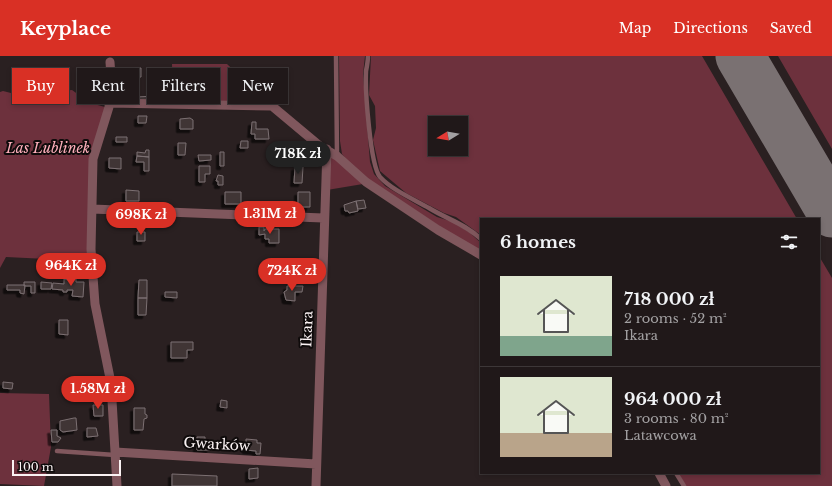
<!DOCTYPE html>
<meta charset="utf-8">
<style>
:root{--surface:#201819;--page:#2d2526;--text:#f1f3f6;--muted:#a2a0a2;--line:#3d3738;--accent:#d93025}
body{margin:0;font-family:"Libre Baskerville",serif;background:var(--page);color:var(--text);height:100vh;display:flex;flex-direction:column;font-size:15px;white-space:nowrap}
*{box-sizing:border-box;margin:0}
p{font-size:13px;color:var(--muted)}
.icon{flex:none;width:22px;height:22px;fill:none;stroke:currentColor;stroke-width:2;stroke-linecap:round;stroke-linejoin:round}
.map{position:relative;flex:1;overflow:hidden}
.side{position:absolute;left:480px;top:162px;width:340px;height:256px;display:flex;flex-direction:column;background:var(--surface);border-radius:0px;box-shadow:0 2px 6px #0003,0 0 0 1px var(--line)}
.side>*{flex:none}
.hud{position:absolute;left:12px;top:12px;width:380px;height:36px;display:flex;gap:8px}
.needle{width:26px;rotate:259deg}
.buttons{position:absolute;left:428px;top:60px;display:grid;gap:8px}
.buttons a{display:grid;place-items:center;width:40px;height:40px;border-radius:0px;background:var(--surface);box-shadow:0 2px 6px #0003,0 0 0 1px var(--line);font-size:20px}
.scale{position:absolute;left:12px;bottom:10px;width:109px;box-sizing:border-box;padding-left:4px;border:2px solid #faf2f3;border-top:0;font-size:11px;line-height:14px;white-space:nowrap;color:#faf2f3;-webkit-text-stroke:3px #0f0b0b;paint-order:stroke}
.price{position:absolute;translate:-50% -34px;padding:0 9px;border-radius:14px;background:var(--accent);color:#fff;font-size:13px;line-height:26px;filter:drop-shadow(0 1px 2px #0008)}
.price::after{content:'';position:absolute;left:50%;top:24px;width:12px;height:9px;margin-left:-6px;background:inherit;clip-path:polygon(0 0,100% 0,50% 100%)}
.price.active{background:#222;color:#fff}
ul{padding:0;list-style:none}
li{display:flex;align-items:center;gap:12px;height:100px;padding:0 20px}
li+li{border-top:1px solid var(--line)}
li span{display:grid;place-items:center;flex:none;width:112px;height:80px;border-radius:0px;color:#555}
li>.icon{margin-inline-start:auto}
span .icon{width:48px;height:48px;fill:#fffc;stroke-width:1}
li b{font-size:17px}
h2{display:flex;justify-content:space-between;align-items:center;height:48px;padding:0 20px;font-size:17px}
.pill{padding:0 14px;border-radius:0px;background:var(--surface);box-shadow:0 2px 6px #0003,0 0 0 1px var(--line);font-size:14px;line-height:36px}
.pill.active{background:var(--accent);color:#fff}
header{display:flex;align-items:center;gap:24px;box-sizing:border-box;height:56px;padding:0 20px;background:var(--accent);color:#fff}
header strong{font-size:19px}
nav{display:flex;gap:22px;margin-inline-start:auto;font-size:14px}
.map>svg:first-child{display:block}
.green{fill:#6d313d;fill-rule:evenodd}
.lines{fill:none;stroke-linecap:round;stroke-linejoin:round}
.runway{stroke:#7a7172;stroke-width:49}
.building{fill:#3f3436;stroke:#7c7072;filter:url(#shadow)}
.lane{stroke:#80575d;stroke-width:4.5}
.street{stroke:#80575d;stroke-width:9}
.labels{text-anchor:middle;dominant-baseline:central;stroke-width:4;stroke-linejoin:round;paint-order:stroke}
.park-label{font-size:14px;font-style:italic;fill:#fdafbb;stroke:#0f0b0b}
.street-label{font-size:14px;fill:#faf2f3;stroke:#0f0b0b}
</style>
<header>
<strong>Keyplace</strong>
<nav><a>Map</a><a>Directions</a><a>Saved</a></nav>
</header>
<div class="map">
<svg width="832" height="430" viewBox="0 0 832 430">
<defs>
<filter id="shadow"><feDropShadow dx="-3.5" dy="3.5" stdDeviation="0" flood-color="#0009"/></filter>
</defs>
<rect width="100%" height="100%" fill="#2a2021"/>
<!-- green -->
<path class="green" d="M339 0H365L363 18 370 106 374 118 385 130 437 161 453 166 470 177 481 187V197L368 124 346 103 342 98 340 85Z
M371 0H702L797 163H481V179L456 161 444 157 406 137 380 115 373 84 376 72 375 50 369 39ZM435 67H461V93H435Z
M778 0H832V93Z
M172 8H227L268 47 173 46Z
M72 34 90 47 105 51 93 111 88 205 6 201 0 212V36L3 35 39 44 53 41 60 35Z
M329 100H332L363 128 327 134Z
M819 200 832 222V430H686L678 417H819Z
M0 337 49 338 51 391 44 430 0 428Z"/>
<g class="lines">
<!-- runway -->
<path class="runway" d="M740 0 832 157"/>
</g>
<!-- building -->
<path class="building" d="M128 12H141V21L129 22Z
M156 34H168V45H156Z
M156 40V45L136 46V41Z
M138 60H147L146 67H138Z
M190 62 193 64V73H180V63Z
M252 66H256V73H268L269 83H255V78H251Z
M116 81H127V86H116Z
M241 85H248V92H240Z
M178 87H186L185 99H178Z
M146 94H149V101L137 100V96L145 97Z
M220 96H224V110H220Z
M274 96H281L284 103H281V105H275Z
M198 99H211V104L199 105Z
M137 100 149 101V115H144V106H136Z
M109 102H121V113L109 112Z
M199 110H210V118H205V126H199Z
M295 111H303L302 127H294Z
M218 119 223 120V129H218V125H216Z
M126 134 139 135V145H126Z
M225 136H241V148H225Z
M298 136H310V151H298Z
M364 144 366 152 358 153 356 145Z
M356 145 358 155 349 157 348 155H345L344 149Z
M259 171H264V175L265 173H279V187H269V183H265V178L259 179Z
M137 176H145V185H137Z
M73 222H76V226H84L83 241 72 240 73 234H67V236H63V234L52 233 53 227 64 228V223L73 225Z
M139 224H147V242H138Z
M24 226H35V237H31V230H24Z
M41 226 52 227 51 233H41Z
M7 229H25L24 238 20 237V234H7Z
M287 230H303L302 236H295V245L286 244 284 236 287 234Z
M165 236H177V242L165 241Z
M138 242H147L146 259H138Z
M59 264H68V279L59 278Z
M171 286H193V294H187V302H171Z
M3 326 13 327 12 333 3 332Z
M221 344 227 345V352L220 351Z
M93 349H103V360H94Z
M134 352H145V358L147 359V362L144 363 143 374H134Z
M74 362H76L77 374 63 376 60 374V365Z
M87 372H96L98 380 87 381Z
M51 374H57V380L61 382 58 386H52Z
M197 381H205V385H210V394H197Z
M246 383 257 384V387H261L260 398H256V395L246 394Z
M258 412V422L249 423V413Z
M172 418 217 420V430H172Z"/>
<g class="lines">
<!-- lane -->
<path class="lane" d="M336 0 337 100
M368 0C368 5 367 10 366 15 365 33 370 109 380 121 392 134 413 143 429 152 447 163 465 168 481 183
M57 395 115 399
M676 417 684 430"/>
<!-- street -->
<path class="street" d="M110 6 111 20 109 51 93 103 91 193 95 248 111 327 117 430
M110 47 272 50 321 91 337 100 366 126 438 174 481 199
M92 153 323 162
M115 396 316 408
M659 417 666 430
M316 430 327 93"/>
</g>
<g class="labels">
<!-- park labels -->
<g class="park-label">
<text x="48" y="92">Las Lublinek</text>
</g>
<!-- street labels -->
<g class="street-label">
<text transform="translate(307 273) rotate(-88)">Ikara</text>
<text transform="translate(217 388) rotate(3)">Gwarków</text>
</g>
</g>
</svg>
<div class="buttons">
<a><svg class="needle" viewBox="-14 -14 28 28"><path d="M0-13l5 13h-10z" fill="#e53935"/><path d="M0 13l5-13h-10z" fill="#a2a0a2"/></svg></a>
</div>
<div class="scale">100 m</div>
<b class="price active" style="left:298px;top:119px">718K zł</b>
<b class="price" style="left:270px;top:179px">1.31M zł</b>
<b class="price" style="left:141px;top:180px">698K zł</b>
<b class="price" style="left:71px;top:231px">964K zł</b>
<b class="price" style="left:292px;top:236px">724K zł</b>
<b class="price" style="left:98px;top:354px">1.58M zł</b>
<div class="hud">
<a class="pill active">Buy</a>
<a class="pill">Rent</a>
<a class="pill">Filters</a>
<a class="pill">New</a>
</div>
<section class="side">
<h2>6 homes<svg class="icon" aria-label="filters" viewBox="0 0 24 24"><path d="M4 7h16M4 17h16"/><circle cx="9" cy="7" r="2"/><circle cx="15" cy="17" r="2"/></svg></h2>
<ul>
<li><span style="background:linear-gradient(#dfe7d0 75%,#7fa58c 0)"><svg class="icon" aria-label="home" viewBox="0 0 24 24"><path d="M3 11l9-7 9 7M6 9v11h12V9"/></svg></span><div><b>718 000 zł</b><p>2 rooms · 52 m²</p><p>Ikara</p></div></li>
<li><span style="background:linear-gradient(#dfe7d0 70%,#b9a48a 0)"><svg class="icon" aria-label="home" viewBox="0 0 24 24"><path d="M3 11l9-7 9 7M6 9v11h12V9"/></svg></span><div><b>964 000 zł</b><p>3 rooms · 80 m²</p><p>Latawcowa</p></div></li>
</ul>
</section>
</div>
